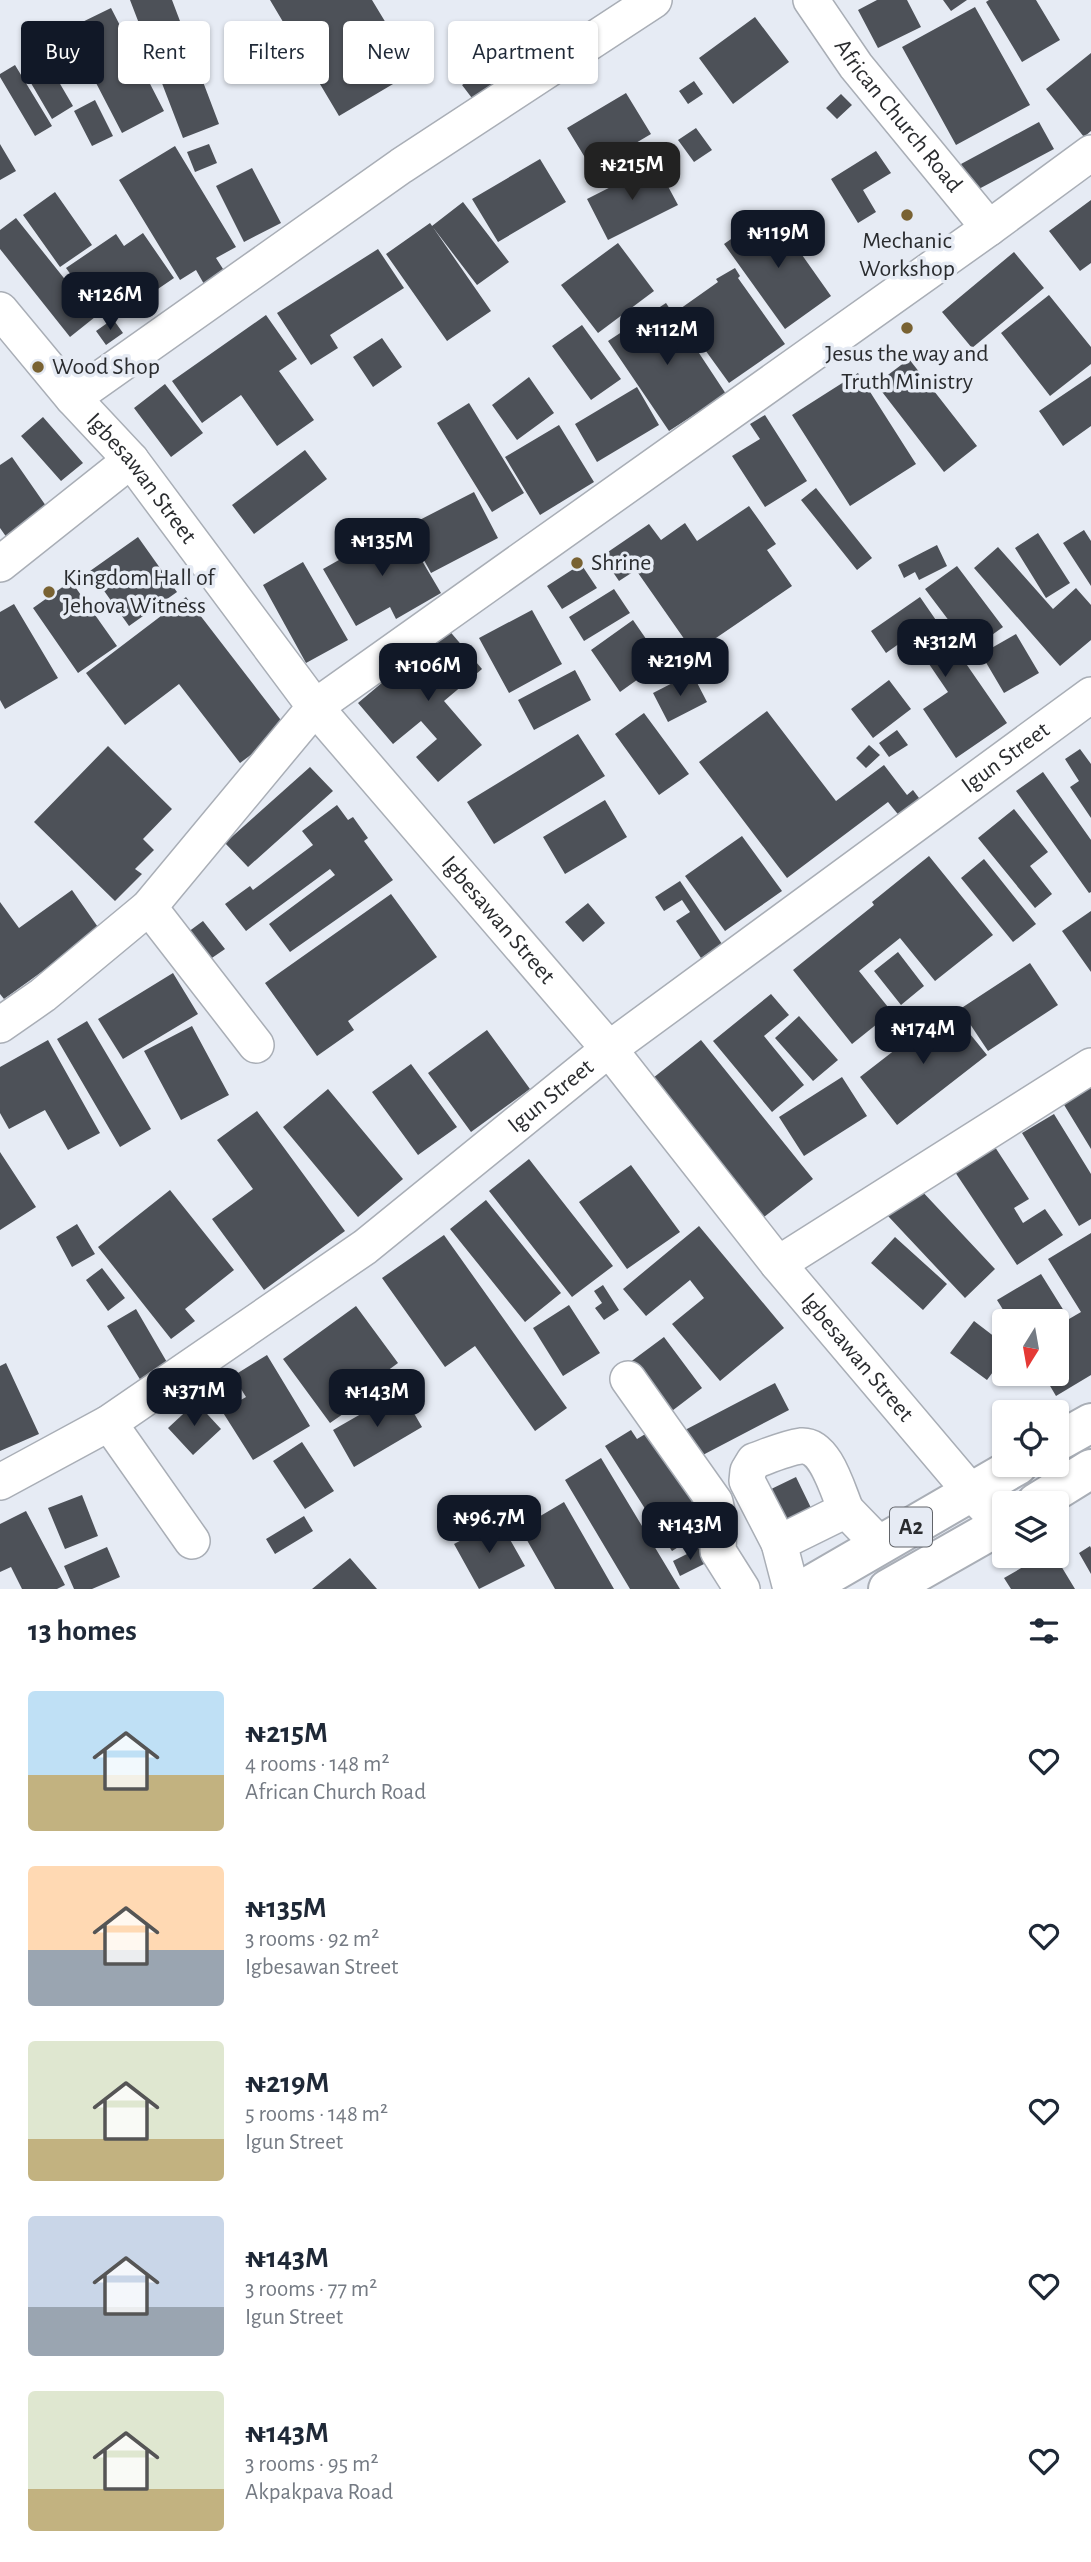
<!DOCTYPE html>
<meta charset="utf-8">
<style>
:root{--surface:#fff;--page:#f6f6f7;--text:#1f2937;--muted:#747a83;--accent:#111827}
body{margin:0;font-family:"Alegreya Sans",sans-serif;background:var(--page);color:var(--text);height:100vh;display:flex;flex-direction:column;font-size:26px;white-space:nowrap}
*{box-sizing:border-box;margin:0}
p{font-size:23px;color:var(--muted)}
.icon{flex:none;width:38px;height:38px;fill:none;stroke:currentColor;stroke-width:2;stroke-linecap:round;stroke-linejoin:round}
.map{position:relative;height:1589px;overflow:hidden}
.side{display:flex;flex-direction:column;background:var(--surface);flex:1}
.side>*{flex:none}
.guide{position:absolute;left:21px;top:21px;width:700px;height:63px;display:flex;gap:14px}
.needle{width:46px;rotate:191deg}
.fabs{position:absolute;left:992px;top:1309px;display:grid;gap:14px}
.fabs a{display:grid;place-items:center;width:77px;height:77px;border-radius:7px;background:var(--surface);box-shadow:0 2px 5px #0004;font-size:35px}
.price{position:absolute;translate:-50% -60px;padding:0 16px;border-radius:14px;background:var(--accent);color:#fff;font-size:23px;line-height:46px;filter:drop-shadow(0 2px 4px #0008)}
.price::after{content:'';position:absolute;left:50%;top:42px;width:21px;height:16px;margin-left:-10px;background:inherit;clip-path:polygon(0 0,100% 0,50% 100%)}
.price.current{background:#222;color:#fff}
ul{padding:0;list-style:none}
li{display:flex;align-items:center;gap:21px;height:175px;padding:0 28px}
li span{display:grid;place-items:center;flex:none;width:196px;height:140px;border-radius:7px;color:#555}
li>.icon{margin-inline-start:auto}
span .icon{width:84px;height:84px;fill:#fffc;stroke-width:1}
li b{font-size:30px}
h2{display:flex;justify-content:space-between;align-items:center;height:84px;padding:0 28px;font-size:30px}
.pill{padding:0 24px;border-radius:7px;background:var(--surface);box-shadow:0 2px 5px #0004;font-size:24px;line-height:63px}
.pill.current{background:var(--accent);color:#fff}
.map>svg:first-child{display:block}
.building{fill:#4d5158}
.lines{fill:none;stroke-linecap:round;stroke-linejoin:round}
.minor-casing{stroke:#a9aeb6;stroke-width:38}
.highway-casing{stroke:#a9aeb6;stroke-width:42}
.minor{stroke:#fff;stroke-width:35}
.highway{stroke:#fff;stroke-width:38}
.poi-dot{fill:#796232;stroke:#e6ebf4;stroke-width:2.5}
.labels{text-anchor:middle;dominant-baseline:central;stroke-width:7;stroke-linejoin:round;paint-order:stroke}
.shield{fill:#e6ebf4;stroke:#62656a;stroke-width:2}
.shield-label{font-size:23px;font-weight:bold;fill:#2a2c2f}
.street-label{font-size:24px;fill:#2a2c2f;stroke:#e6ebf4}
.poi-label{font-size:24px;fill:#2a2c2f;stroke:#e6ebf4;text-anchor:start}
</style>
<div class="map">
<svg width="1091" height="1589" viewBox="0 0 1091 1589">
<rect width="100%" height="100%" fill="#e6ebf4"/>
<!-- building -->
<path class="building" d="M130 0H172L219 124 183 138Z
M270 0H372L415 71 339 116Z
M877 0H907L921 27 878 48 858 10Z
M943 0H967L951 11Z
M989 0H1036L1060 40 1022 62 986 2Z
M975 7 1030 105 956 145 902 47Z
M111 8 164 111 122 133 68 29Z
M755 17 789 62 733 104 699 58Z
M1091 53V131L1084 137 1046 89Z
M15 65 52 126 35 136 0 77V74Z
M49 65 73 106 52 119 28 78Z
M484 70 499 91 478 106 462 85Z
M694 81 703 94 688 104 679 91Z
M626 93 651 134 592 169 567 128Z
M841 94 852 105 837 119 826 108Z
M95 100 113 136 92 146 74 111Z
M1039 122 1054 149 975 191 961 164Z
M696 128 712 150 694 162 678 140Z
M0 144 16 171 0 180Z
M209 144 217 163 195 172 187 152Z
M175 146 236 247 216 258 225 272 204 284 196 270 180 280 119 180Z
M876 151 891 173 863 190 876 212 858 223 831 179Z
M540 159 566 202 498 242 472 199Z
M656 164 678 205 608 240 587 199Z
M252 168 281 223 244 242 216 186Z
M55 192 92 245 60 267 23 215Z
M1091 200V263L1080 271 1049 231Z
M463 202 509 262 477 285 432 226Z
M771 211 831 296 785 329 724 244Z
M16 218 95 317 70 337 0 249V230Z
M430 223 491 311 447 341 386 254Z
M143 233 174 278 130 308 121 295 97 311 66 268 116 234 124 246Z
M618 243 654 291 598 333 561 285Z
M378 249 404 288 330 335 338 348 311 365 277 313Z
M1014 252 1044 288 972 348 942 312Z
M735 268 740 276 738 278 785 344 729 383 677 311 718 282 716 279Z
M1049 295 1091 347V364L1050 396 1001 333Z
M666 303 726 394 669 431 608 341Z
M266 315 297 359 279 371 314 420 277 446 241 395 202 423 172 381Z
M113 319 123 333 106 345 96 331Z
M582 325 621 379 591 400 552 346Z
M382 338 402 367 373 387 353 357Z
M909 359 977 446 944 472 876 384Z
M858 373 916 464 850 506 792 415Z
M1091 376V426L1063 446 1039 411Z
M529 377 554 413 517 440 492 405Z
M165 384 203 433 171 457 134 408Z
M637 387 659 425 597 462 575 424Z
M469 403 524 493 492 512 437 423Z
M765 415 807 481 765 507 732 456 760 439 750 424Z
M43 417 83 463 61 481 21 436Z
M559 425 594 482 540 515 505 457Z
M305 450 327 479 254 534 232 505Z
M12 457 53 516 12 545 0 528V465Z
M816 488 872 558 857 570 801 500Z
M474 492 498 538 431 573 406 527Z
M749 506 776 544 767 550 792 586 694 653 636 570 619 581 602 556 649 524 661 540 685 523 697 541Z
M401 525 441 593 396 619 390 607 356 626 323 569Z
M1084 530 1091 541V586L1063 543Z
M1038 533 1070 583 1046 598 1015 548Z
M138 537 177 592 129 626 90 571Z
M937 545 947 566 919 580 915 572 904 578 898 565Z
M998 547 1053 609 1076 588 1091 605V640L1060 666 974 568Z
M303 562 348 640 306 663 263 585Z
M581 564 597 588 562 609 547 586Z
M957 566 1003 627 971 650 925 589Z
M71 581 117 646 78 673 33 608Z
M614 589 630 613 584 641 569 617Z
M186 597 287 728 240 763 179 684 125 725 86 673Z
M920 597 1007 723 956 758 923 709 948 692 910 636 886 653 871 631Z
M14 604 58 678 5 709 0 700V612Z
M532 610 562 664 509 693 479 638Z
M633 620 662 662 620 692 591 650Z
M447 628 482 669 444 701 482 745 438 782 416 757 437 739 421 721 393 744 358 703Z
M1016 634 1039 673 1004 693 981 654Z
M575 670 591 700 534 730 518 700Z
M692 673 707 702 668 722 653 693Z
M889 680 911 709 873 738 851 709Z
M767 711 836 801 884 765 907 795 913 790 922 802 901 818 888 802 787 878 699 762Z
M644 713 689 774 659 795 615 734Z
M897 730 908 745 889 757 879 743Z
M578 734 605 776 494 844 467 802Z
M869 745 880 755 866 768 856 758Z
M108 746 172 809 143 839 154 850 135 869 142 874 115 901 34 822Z
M1080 749 1091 764V818L1070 787 1079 781 1065 759Z
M310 767 333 791 248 867 225 843Z
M1043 772 1091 840V892L1089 893 1016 791Z
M605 800 627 837 565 874 543 837Z
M337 805 348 820 353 817 368 838 364 841 393 880 290 952 269 924 335 875 330 869 246 931 225 904 250 886 253 890 313 845 302 831Z
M1014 809 1048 852 1030 866 1052 894 1035 908 978 838Z
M742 836 782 891 725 931 685 876Z
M929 856 993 935 935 981 900 938 859 971 892 1012 852 1044 793 970 874 905 872 902Z
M984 859 1036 924 1013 942 961 878Z
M680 881 722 944 701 958 676 921 690 912 682 900 664 911 655 897Z
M72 890 100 930 4 999 0 994V902L19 928Z
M391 894 437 957 348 1021 354 1030 317 1056 265 983Z
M588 903 605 923 583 942 565 922Z
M1091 911V972L1062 931Z
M203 921 225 949 206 962 184 935Z
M898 952 924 986 901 1005 874 971Z
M1030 963 1058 1005 988 1051 960 1009Z
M173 973 198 1014 123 1059 98 1019Z
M771 994 789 1015 764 1036 804 1085 772 1112 713 1041Z
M949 1008 987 1055 897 1125 860 1077Z
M799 1016 838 1060 813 1081 775 1038Z
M87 1021 151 1129 120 1147 57 1039Z
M192 1026 229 1095 181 1120 144 1051Z
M487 1030 530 1089 471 1132 428 1073Z
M48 1040 100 1133 68 1150 45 1110 9 1129 0 1113V1067Z
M701 1040 813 1179 764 1217 653 1078Z
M411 1064 457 1127 418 1155 372 1092Z
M1091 1074V1149L1058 1095Z
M842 1077 867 1116 804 1156 779 1117Z
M328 1089 403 1179 358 1217 283 1127Z
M257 1111 345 1231 264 1290 212 1219 253 1189 217 1140Z
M1054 1114 1091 1174V1219L1079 1226 1022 1133Z
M995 1147 1029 1199 1014 1208 1023 1223 1045 1209 1063 1235 1017 1265 955 1172Z
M0 1152 36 1207 0 1230Z
M529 1159 613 1266 572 1297 489 1191Z
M631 1165 680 1232 627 1269 579 1202Z
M919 1188 995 1269 965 1298 888 1216Z
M170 1190 234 1270 185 1309 195 1321 171 1339 98 1247Z
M486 1200 561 1293 525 1322 450 1229Z
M77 1224 95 1254 72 1267 56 1237Z
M699 1226 784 1328 720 1381 672 1324 704 1298 690 1280 646 1316 623 1289Z
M1091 1233V1375L1056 1396 1043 1374H1057V1321H1010L997 1300 1041 1274 1069 1319 1081 1312 1048 1259Z
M444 1235 567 1408 535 1431 475 1346 445 1367 382 1278Z
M895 1237 947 1284 923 1310 871 1263Z
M102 1268 125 1298 108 1311 86 1280Z
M603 1285 619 1310 604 1320 595 1308 602 1303 594 1291Z
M569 1305 600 1353 563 1376 533 1328Z
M356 1306 398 1363 368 1385 360 1375 343 1388 356 1405 330 1423 283 1359Z
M136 1309 168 1364 141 1381 107 1326Z
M974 1321 1004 1344V1357L987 1380 950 1353Z
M664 1337 702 1388 668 1414 629 1363Z
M267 1355 310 1426 253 1460 222 1411 246 1397 233 1376Z
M6 1363 39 1434 0 1451V1366Z
M775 1383 789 1410 699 1457 685 1430Z
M401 1391 422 1427 354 1467 333 1430Z
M196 1402 221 1429 193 1455 168 1428Z
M631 1430 637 1439 652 1430 712 1526 672 1551 605 1446Z
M302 1442 334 1491 305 1509 273 1461Z
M601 1458 680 1589H630L565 1480Z
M796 1477 813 1512 781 1527 765 1492Z
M82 1495 98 1536 65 1549 48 1508Z
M564 1502 614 1589H555L520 1528Z
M26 1511 65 1585 57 1589H22L11 1567 0 1572V1524Z
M304 1516 313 1531 275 1554 266 1539Z
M499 1520 525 1566 479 1589 454 1544Z
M1090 1546 1091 1548V1574L1079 1553Z
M107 1547 120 1577 92 1589H74L64 1566Z
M699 1548 706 1563 680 1576 673 1561Z
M1042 1556H1055L1075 1589H1011L1004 1578Z
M350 1558 377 1589H312Z"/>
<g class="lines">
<defs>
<g id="minor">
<path id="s1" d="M811 0 856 66 989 228"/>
<path id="s2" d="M0 310 73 398 131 460 315 707 609 1049 778 1264 971 1492 1002 1524"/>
<path d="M73 398 401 166 654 0"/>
<path d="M0 564 131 460"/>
<path d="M149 907 256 1045"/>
<path d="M0 1025 43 995 149 907 315 707 989 228 1091 153"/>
<path d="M778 1264 1091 1066"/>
<path d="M628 1379 715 1502 719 1521 718 1551 742 1589"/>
<path d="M109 1423 192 1541"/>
<path id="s3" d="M0 1482 109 1423 365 1247 609 1049 1091 695"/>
<path d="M779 1543 747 1481 748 1471 754 1461C768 1456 786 1448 801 1446 826 1444 838 1492 846 1510"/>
<path d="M791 1589 779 1543 846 1510 880 1545"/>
</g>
<path id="highway" d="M1057 1442 1091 1423
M1036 1503 1091 1469
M804 1589 1018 1465
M888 1589 1004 1523"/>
</defs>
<!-- minor casing -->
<use href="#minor" class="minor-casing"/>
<!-- highway casing -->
<use href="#highway" class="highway-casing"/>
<!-- minor -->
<use href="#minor" class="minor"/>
<!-- highway -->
<use href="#highway" class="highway"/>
</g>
<!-- markers -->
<g class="poi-dot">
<circle cx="907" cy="215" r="7"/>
<circle cx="907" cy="328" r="7"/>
<circle cx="38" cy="367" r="7"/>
<circle cx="577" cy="563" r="7"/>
<circle cx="49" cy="592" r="7"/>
</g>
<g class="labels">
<!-- shield labels -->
<rect class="shield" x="890" y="1507.5" width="42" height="39" rx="5"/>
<g class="shield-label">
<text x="911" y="1527">A2</text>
</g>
<!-- street labels -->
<g class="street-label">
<text stroke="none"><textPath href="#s1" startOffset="145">African Church Road</textPath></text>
<text stroke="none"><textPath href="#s2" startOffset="220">Igbesawan Street</textPath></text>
<text stroke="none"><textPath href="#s3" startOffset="1241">Igun Street</textPath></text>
<text stroke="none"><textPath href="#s2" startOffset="788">Igbesawan Street</textPath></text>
<text stroke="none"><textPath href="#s3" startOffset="674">Igun Street</textPath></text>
<text stroke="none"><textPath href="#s2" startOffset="1354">Igbesawan Street</textPath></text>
</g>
<!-- poi labels -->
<g class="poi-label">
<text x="907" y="241" text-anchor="middle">Mechanic<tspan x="907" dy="28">Workshop</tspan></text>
<text x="907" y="354" text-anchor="middle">Jesus the way and<tspan x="907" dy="28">Truth Ministry</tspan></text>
<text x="52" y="367">Wood Shop</text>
<text x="591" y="563">Shrine</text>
<text x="63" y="578">Kingdom Hall of<tspan x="63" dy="28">Jehova Witness</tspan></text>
</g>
</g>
</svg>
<div class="fabs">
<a><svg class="needle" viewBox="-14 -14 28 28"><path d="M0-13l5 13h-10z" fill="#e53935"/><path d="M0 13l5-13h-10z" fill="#747a83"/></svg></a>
<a><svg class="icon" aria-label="locate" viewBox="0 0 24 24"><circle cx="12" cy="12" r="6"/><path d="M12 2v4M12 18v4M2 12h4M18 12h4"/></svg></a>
<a><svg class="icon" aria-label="layers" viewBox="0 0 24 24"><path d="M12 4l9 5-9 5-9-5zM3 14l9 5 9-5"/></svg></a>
</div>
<b class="price current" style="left:632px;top:202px">₦215M</b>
<b class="price" style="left:778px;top:270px">₦119M</b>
<b class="price" style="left:110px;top:332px">₦126M</b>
<b class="price" style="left:667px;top:367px">₦112M</b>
<b class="price" style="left:382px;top:578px">₦135M</b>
<b class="price" style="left:945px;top:679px">₦312M</b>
<b class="price" style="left:680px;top:698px">₦219M</b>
<b class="price" style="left:428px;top:703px">₦106M</b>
<b class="price" style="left:923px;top:1066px">₦174M</b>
<b class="price" style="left:194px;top:1428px">₦371M</b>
<b class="price" style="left:377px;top:1429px">₦143M</b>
<b class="price" style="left:489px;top:1555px">₦96.7M</b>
<b class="price" style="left:690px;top:1562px">₦143M</b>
<div class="guide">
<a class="pill current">Buy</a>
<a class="pill">Rent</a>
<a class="pill">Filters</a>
<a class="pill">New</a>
<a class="pill">Apartment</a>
</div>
</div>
<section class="side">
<h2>13 homes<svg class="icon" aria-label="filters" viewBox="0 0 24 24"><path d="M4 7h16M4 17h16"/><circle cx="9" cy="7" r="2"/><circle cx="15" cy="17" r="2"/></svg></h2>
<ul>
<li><span style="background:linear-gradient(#bfe0f5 60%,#c2b280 0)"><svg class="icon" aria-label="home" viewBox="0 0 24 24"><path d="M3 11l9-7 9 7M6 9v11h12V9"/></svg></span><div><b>₦215M</b><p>4 rooms · 148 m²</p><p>African Church Road</p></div><svg class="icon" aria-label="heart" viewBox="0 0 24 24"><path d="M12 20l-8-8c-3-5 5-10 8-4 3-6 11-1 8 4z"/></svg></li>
<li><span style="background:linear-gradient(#ffd9b3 60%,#9aa5b1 0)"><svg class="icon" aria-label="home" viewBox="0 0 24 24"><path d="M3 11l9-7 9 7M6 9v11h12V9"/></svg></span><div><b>₦135M</b><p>3 rooms · 92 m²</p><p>Igbesawan Street</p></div><svg class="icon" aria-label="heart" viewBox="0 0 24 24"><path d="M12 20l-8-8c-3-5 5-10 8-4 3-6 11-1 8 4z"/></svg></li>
<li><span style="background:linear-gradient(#dfe7d0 70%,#c2b280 0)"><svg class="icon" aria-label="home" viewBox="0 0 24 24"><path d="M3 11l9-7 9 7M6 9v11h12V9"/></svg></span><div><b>₦219M</b><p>5 rooms · 148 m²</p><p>Igun Street</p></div><svg class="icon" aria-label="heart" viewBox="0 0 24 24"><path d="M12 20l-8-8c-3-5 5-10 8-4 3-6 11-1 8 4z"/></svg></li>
<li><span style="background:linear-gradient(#c9d6e8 65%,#9aa5b1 0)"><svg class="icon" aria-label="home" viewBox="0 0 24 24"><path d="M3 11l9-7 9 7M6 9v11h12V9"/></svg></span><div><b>₦143M</b><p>3 rooms · 77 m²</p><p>Igun Street</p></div><svg class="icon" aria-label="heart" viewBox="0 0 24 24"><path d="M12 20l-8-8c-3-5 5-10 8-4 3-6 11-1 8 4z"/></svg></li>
<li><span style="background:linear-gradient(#dfe7d0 70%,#c2b280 0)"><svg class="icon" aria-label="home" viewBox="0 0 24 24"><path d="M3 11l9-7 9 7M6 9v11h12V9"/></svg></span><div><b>₦143M</b><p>3 rooms · 95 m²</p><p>Akpakpava Road</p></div><svg class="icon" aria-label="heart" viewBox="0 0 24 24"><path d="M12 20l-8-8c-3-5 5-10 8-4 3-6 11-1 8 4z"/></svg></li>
</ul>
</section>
